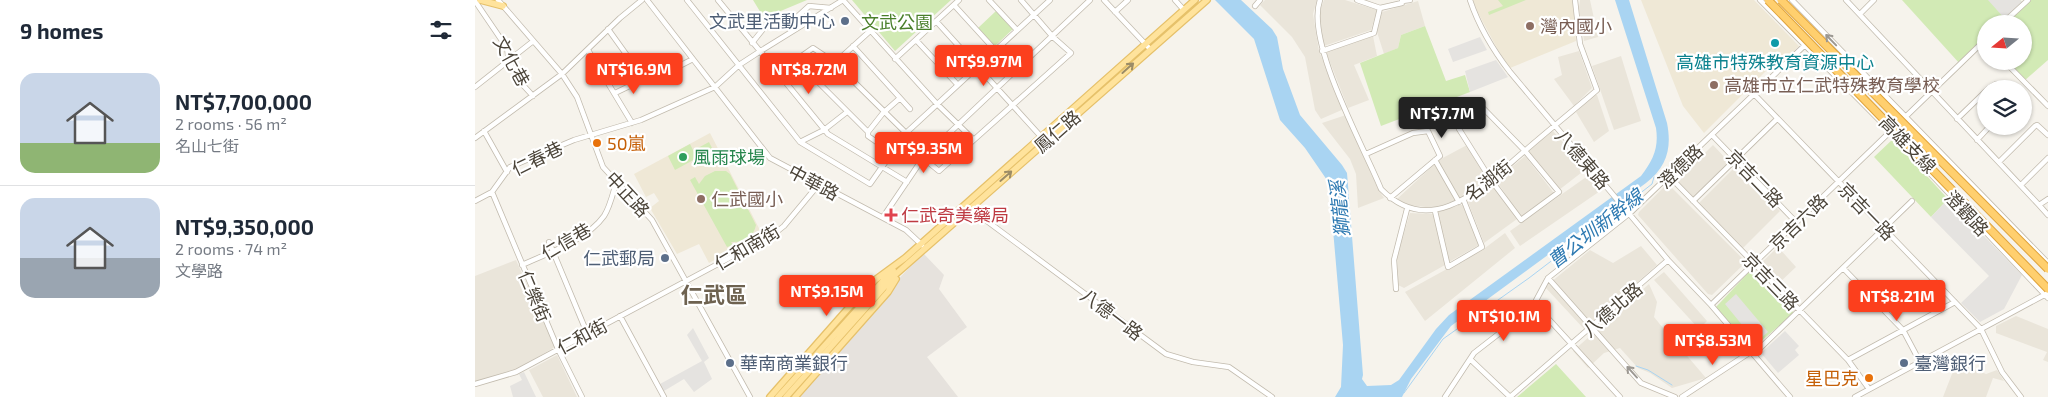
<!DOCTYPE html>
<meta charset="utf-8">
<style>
:root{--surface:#fff;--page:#f2f2f3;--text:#1f2937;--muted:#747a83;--line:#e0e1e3;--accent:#fc3f1d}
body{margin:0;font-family:"Exo 2","Noto Sans TC",sans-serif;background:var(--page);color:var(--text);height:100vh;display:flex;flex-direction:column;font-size:19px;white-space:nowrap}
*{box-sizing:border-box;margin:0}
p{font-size:16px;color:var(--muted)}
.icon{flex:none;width:28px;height:28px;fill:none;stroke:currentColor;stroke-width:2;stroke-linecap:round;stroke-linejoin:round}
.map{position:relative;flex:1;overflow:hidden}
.panel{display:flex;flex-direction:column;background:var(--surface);width:475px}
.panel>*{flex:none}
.needle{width:32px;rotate:252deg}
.tools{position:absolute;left:1502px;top:15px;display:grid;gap:10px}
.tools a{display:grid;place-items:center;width:55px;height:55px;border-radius:50%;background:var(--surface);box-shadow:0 1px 4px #0004;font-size:25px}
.price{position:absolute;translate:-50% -42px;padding:0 11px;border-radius:5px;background:var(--accent);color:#fff;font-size:16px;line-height:32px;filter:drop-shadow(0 1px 2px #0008)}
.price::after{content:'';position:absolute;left:50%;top:30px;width:15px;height:11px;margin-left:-8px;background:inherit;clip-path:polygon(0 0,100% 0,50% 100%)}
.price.current{background:#222;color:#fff}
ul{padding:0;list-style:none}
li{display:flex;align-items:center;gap:15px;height:125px;padding:0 20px}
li+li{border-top:1px solid var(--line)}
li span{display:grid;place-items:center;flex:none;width:140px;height:100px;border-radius:15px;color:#555}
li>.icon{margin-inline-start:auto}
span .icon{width:60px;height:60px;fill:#fffc;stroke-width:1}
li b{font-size:21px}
h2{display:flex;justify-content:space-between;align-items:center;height:60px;padding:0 20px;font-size:21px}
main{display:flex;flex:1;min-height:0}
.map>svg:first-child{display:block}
.residential{fill:#eae5da}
.industrial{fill:#e6e2dd}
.education{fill:#efe8d6}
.green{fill:#d2eab5}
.parking{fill:#e5e3e0}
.water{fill:#a9d4f2}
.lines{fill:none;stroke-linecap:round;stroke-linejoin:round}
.stream{stroke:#a9d4f2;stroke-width:1}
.minor-casing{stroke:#c2bbae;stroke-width:6}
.major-casing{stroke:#e6c16a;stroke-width:8}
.minor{stroke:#fff;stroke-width:4.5}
.major{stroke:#ffe39c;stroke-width:5.5}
.highway-bridge-casing{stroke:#e0a43c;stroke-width:9;stroke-linecap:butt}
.highway-bridge{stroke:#ffcf6e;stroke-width:7}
.oneway{stroke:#9c9892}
.oneway2{stroke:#9c8c66}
.service-dot{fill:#5c6f8a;stroke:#fff;stroke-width:2}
.education-dot{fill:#8d6e63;stroke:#fff;stroke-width:2}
.culture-dot{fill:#0f9aa8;stroke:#fff;stroke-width:2}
.food-dot{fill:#e8710a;stroke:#fff;stroke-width:2}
.leisure-dot{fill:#2e9e5b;stroke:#fff;stroke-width:2}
.health-dot{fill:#e0444e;stroke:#fff;stroke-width:2}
.labels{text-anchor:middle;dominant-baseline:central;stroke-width:4.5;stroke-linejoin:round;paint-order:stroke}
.service-label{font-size:18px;fill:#4e5e75;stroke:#fff;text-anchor:end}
.park-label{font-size:18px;fill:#4a7f2a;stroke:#fff}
.education-label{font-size:18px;fill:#785e54;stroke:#fff;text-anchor:start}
.street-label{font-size:18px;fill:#4b4439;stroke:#fff}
.culture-label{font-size:18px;fill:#0d838f;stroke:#fff}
.food-label{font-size:18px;fill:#c56008;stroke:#fff;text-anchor:start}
.leisure-label{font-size:18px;fill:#27864d;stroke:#fff;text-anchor:start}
.health-label{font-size:18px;fill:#be3a42;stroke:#fff;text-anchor:start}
.water-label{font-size:19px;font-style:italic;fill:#2e7ab2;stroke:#fff}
.district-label{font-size:22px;font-weight:bold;fill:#6e6250;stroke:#fff}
</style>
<main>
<section class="panel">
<h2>9 homes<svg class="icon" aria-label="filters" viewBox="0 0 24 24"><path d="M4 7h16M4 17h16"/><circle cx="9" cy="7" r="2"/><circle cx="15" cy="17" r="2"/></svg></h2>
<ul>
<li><span style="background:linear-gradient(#c9d6e8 70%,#8fb573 0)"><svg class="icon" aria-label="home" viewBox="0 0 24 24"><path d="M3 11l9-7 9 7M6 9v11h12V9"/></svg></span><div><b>NT$7,700,000</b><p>2 rooms · 56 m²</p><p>名山七街</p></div></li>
<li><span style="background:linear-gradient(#c9d6e8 60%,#9aa5b1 0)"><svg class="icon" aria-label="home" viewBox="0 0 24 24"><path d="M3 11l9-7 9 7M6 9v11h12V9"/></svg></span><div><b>NT$9,350,000</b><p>2 rooms · 74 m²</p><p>文學路</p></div></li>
</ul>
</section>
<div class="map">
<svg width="1573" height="397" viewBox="0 0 1573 397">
<rect width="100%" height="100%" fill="#f6f3ec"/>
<!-- residential -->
<path class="residential" d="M790 0H842L838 14 844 51 869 109 846 119 840 110 830 57 817 37 785 5Z
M849 0H870L902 10 896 30 849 46 843 16Z
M1105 0H1115L1123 37 1109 41 1104 9Z
M943 1 950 26 926 35 923 48 909 54 902 32 907 12Z
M898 36 902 56 879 65 894 100 873 108 851 52Z
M1104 51 1117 88 1099 106 1079 79 1087 75 1083 57Z
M1146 56 1166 121 1139 130 1117 66Z
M1119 95H1122L1134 131 1119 142 1101 112Z
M871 115 903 189 909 198 883 208 881 174 875 159 847 123Z
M1078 131 1111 169 1084 190 1052 151Z
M992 145 1012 178 989 197 960 208 932 205 922 199 964 160Z
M1238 145 1255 163 1218 198 1202 181Z
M1050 156 1079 193 1046 218 1021 180Z
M1260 167 1305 211 1267 249 1223 204Z
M1114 175 1128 189 1045 246 1035 231Z
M1017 185 1042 219 1009 243 993 202Z
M1191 185 1195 186 1268 259 1269 264 1237 295 1233 294 1163 215 1164 212Z
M984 205H988L1004 245 974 262 962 212Z
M935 213 959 214 970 265 929 288 923 285 922 256Z
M1030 233 1040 248 950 321 930 292 1010 248Z
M1166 246 1182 265 1109 329 1070 287 1115 250 1138 263Z
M1303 247 1321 267 1302 285 1284 265Z
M41 260 80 347 37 372 0 382V276Z
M1189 272 1232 321 1224 329 1179 280Z
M1174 284 1182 302 1179 317 1188 328 1196 345 1199 347 1202 344 1231 378 1197 388 1175 373 1163 368 1145 348 1129 353 1113 368 1098 351Z
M1541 316 1573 329V362L1568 360 1572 352 1521 333V326Z
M82 355 102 397H68L54 370Z
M1482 361 1511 374 1522 370 1529 381 1518 378 1511 397H1468Z"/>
<!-- industrial -->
<path class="industrial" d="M448 253 469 275 464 289 492 327 452 357 483 397H322L418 285Z"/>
<!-- education -->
<path class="education" d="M998 0H1098L1101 41 1035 68 1023 50 1002 11Z
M1166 0H1279L1324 46 1307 63 1303 59 1229 133 1208 106Z
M235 133 287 234 234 263 224 244 202 254 175 208 184 201 179 193 171 197 159 174Z"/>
<!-- green -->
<path class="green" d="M278 0H332L289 18Z
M377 0H476L420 51Z
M1023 0H1051L1014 15 1013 12 1028 6Z
M1427 0H1545L1549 4 1552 0H1573V60L1549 81 1529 61H1549V24H1511V44L1509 42 1485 64Z
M521 11 538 29 520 46 503 28Z
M950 26 971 81 990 75 995 92 906 126 885 63 923 48 926 35Z
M1418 139 1473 199 1456 217 1399 157Z
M234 142 238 150 225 157 221 149Z
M215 144 222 158 200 170 193 156Z
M240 171H251L255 174 281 225C279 237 268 243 256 242L258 245 252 247 215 180 220 177 224 184 230 176Z
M1276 270 1319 313 1277 349 1241 307Z
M1081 364 1111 397H1042Z"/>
<!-- parking -->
<path class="parking" d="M1513 0H1545L1549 4 1530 19Z
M1005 37 1012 50 978 62 973 49Z
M1021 60 1033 77 995 92 990 71Z
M1473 199 1547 275 1529 309 1505 322 1486 303 1514 276 1456 217Z
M1261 294 1293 332 1281 342 1250 304Z
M218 328 234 358 229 362 237 379 219 392 209 379 189 391 185 384 227 361 212 335Z
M1310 331 1324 346 1320 350 1324 355 1303 373 1286 353Z
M49 372 61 397H38L35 386 47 380 44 374Z"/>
<!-- water -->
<path class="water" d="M740 0H766L797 29 802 37 808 69 825 115 867 165 872 173 888 375 887 379 892 386 916 385 924 380 961 329 974 315 1166 176C1178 160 1184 148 1181 128L1140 0H1154L1192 123C1197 148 1192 167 1171 183L976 326 936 379 927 397H860L866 387 868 345 854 183 830 148 805 120 779 39Z"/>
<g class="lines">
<!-- stream -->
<path class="stream" d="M1150 205 1177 184 1179 177
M1161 366 1173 370 1197 385
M929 393 968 339 1054 278 1147 207"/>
<defs>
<path id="minor" d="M23 0 87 74 102 97 128 167 177 220 275 397
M172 0 295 158 431 230 447 245
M212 0 325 142 395 184 431 133 575 0
M243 0 353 134 432 182
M514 0 541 29
M629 0 675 49
M700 0 708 9
M845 0C830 42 889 147 906 189 958 242 1010 184 1052 149 1075 129 1099 110 1122 90L1105 44 1100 0
M995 0C1004 27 1018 50 1035 72L1193 260 1236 305 1315 397
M1285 0 1415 131 1573 298
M1317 0 1573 263
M1371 0 1564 205 1573 199
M0 1 32 48 34 62 47 84 58 96
M927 1 935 0
M479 5 520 50
M780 6 785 0
M905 8 927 3
M640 12 653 0
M1385 14 1399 0
M461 21 570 141
M1527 24 1553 0
M133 29 169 79 175 81 218 59
M395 31 341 80 393 132 408 113 425 98
M441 40 482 84
M277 43 289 28 308 16 322 17 334 6 356 8
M378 46 435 109
M113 50 157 123
M847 51 899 33 905 8 882 0
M420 59 484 0
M1529 61 1573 106
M304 72 338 48 359 62 431 133
M0 87 57 42
M1513 89 1521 84 1526 89
M140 93 169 79
M1279 94 1506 329 1527 372 1546 397
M1009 109 1050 151 1084 192 1046 220 1016 180 984 129 982 124Z
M1482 119 1511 91
M9 131 32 172
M393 132V136L406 145
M1237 135 1321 222
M0 138 87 74 145 18 167 0
M1502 140 1515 126
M325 142 349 130 372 112
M891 154 938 133 953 131 965 156 915 198
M448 158 464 171 596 53 578 37 546 0
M960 160 984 202
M1524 162 1560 126 1562 125 1573 135
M1194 176 1373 360 1394 389
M1546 185 1573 158
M17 192 83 349 107 397
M0 201 17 192 35 167 99 140 166 120 240 87 264 65 284 52 368 0 462 104 498 139
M1218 201 1302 119
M1564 205 1573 215
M493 207 691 354 718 362 754 367 797 397
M960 211 973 267 1007 247 989 201
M408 217 448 158 615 0
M74 242 112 333
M47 265C73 253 112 240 129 216 135 207 138 193 141 183
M1368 268 1428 330 1445 362
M1073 278 1166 383 1200 397
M921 289 919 260 932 209
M1059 303 1145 397
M1236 305 1511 39
M145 316 189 397
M1279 354 1437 201
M995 359 1035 397 1193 260
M1373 360 1480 302
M0 384 41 372 299 234 309 226 344 184
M970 397 999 353 1057 308 1073 278 1155 213 1329 46
M1207 397 1277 351
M1380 397 1573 293"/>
<path id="major" d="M5 0 28 6
M295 397 377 304 400 280 430 258 720 0
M303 397 418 270
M311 397 421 274 732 0
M320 397 413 292 421 279"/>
</defs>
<!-- minor casing -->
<use href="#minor" class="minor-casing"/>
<!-- major casing -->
<use href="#major" class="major-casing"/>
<!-- minor -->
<use href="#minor" class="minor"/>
<!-- major -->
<use href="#major" class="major"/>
<defs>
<path id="highway-bridge" d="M1293 0 1573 289
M1306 0 1573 269"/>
</defs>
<!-- highway-bridge casing -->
<use href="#highway-bridge" class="highway-bridge-casing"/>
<!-- highway-bridge -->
<use href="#highway-bridge" class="highway-bridge"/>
</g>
<!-- one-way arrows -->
<defs><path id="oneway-shaft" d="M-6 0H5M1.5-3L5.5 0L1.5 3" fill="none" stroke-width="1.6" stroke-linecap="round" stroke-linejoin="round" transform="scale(1.25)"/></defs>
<g class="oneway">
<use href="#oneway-shaft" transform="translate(1356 40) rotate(-134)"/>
<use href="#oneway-shaft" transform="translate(1157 372) rotate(-132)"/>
</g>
<g class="oneway2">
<use href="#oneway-shaft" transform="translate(653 68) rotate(-42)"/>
<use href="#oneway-shaft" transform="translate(531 176) rotate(-41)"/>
</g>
<!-- markers -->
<g class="service-dot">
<circle cx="370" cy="21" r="5"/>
<circle cx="190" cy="258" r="5"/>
<circle cx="255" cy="363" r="5"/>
<circle cx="1429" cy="363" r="5"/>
</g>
<g class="education-dot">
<circle cx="1055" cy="26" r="5"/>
<circle cx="1239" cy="85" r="5"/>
<circle cx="226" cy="199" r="5"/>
</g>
<circle class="culture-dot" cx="1300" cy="43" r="5"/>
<g class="food-dot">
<circle cx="122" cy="143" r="5"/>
<circle cx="1394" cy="378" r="5"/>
</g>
<circle class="leisure-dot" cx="208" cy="157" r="5"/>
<path class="health-dot" d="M413.5 207.5h5v5h5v5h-5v5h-5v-5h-5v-5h5z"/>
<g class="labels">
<!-- service labels -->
<g class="service-label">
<text x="360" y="21">文武里活動中心</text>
<text x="180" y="258">仁武郵局</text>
<text x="265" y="363" text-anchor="start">華南商業銀行</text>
<text x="1439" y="363" text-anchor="start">臺灣銀行</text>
</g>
<!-- park labels -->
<g class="park-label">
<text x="422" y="22">文武公園</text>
</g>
<!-- education labels -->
<g class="education-label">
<text x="1065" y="26">灣內國小</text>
<text x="1249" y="85">高雄市立仁武特殊教育學校</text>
<text x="236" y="199">仁武國小</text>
</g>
<!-- street labels -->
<g class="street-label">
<text transform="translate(37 61) rotate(61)">文化巷</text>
<text transform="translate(582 131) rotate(-41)">鳳仁路</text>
<text transform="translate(1433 144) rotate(46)">高雄支線</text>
<text transform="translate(62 158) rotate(-26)">仁春巷</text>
<text transform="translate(1108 159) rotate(49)">八德東路</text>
<text transform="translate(1205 166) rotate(-44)">澄德路</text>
<text transform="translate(1280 178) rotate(46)">京吉二路</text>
<text transform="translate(1013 180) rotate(-38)">名湖街</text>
<text transform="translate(339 182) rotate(28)">中華路</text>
<text transform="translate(153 194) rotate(47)">中正路</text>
<text transform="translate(1392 211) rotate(46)">京吉一路</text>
<text transform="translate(1492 213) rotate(47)">澄觀路</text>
<text transform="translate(1323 222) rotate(-44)">京吉六路</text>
<text transform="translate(91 241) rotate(-30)">仁信巷</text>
<text transform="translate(272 247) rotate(-30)">仁和南街</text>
<text transform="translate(1296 281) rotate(46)">京吉三路</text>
<text transform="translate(60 296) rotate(67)">仁樂街</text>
<text transform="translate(1137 309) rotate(-41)">八德北路</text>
<text transform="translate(637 314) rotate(37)">八德一路</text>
<text transform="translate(107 336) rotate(-28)">仁和街</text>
</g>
<!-- culture labels -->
<g class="culture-label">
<text x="1300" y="62">高雄市特殊教育資源中心</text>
</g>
<!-- food labels -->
<g class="food-label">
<text x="132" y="143">50嵐</text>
<text x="1384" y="378" text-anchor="end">星巴克</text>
</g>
<!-- leisure labels -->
<g class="leisure-label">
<text x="218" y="157">風雨球場</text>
</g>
<!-- health labels -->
<g class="health-label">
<text x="426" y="215">仁武奇美藥局</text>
</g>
<!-- water labels -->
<g class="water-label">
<text transform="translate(864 209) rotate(-96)">獅龍溪</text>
<text transform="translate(1120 228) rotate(-38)">曹公圳新幹線</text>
</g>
<!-- district labels -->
<g class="district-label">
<text x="239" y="294">仁武區</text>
</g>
</g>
</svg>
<div class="tools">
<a><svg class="needle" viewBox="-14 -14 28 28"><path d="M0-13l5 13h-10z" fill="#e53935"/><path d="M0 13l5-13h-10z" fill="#747a83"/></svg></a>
<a><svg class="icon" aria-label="layers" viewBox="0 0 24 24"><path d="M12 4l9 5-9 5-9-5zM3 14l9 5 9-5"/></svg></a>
</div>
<b class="price" style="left:509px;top:87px">NT$9.97M</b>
<b class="price" style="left:159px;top:95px">NT$16.9M</b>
<b class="price" style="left:334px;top:95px">NT$8.72M</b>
<b class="price current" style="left:967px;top:139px">NT$7.7M</b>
<b class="price" style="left:449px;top:174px">NT$9.35M</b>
<b class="price" style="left:352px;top:317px">NT$9.15M</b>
<b class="price" style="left:1422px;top:322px">NT$8.21M</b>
<b class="price" style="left:1029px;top:342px">NT$10.1M</b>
<b class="price" style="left:1238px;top:366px">NT$8.53M</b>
</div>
</main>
